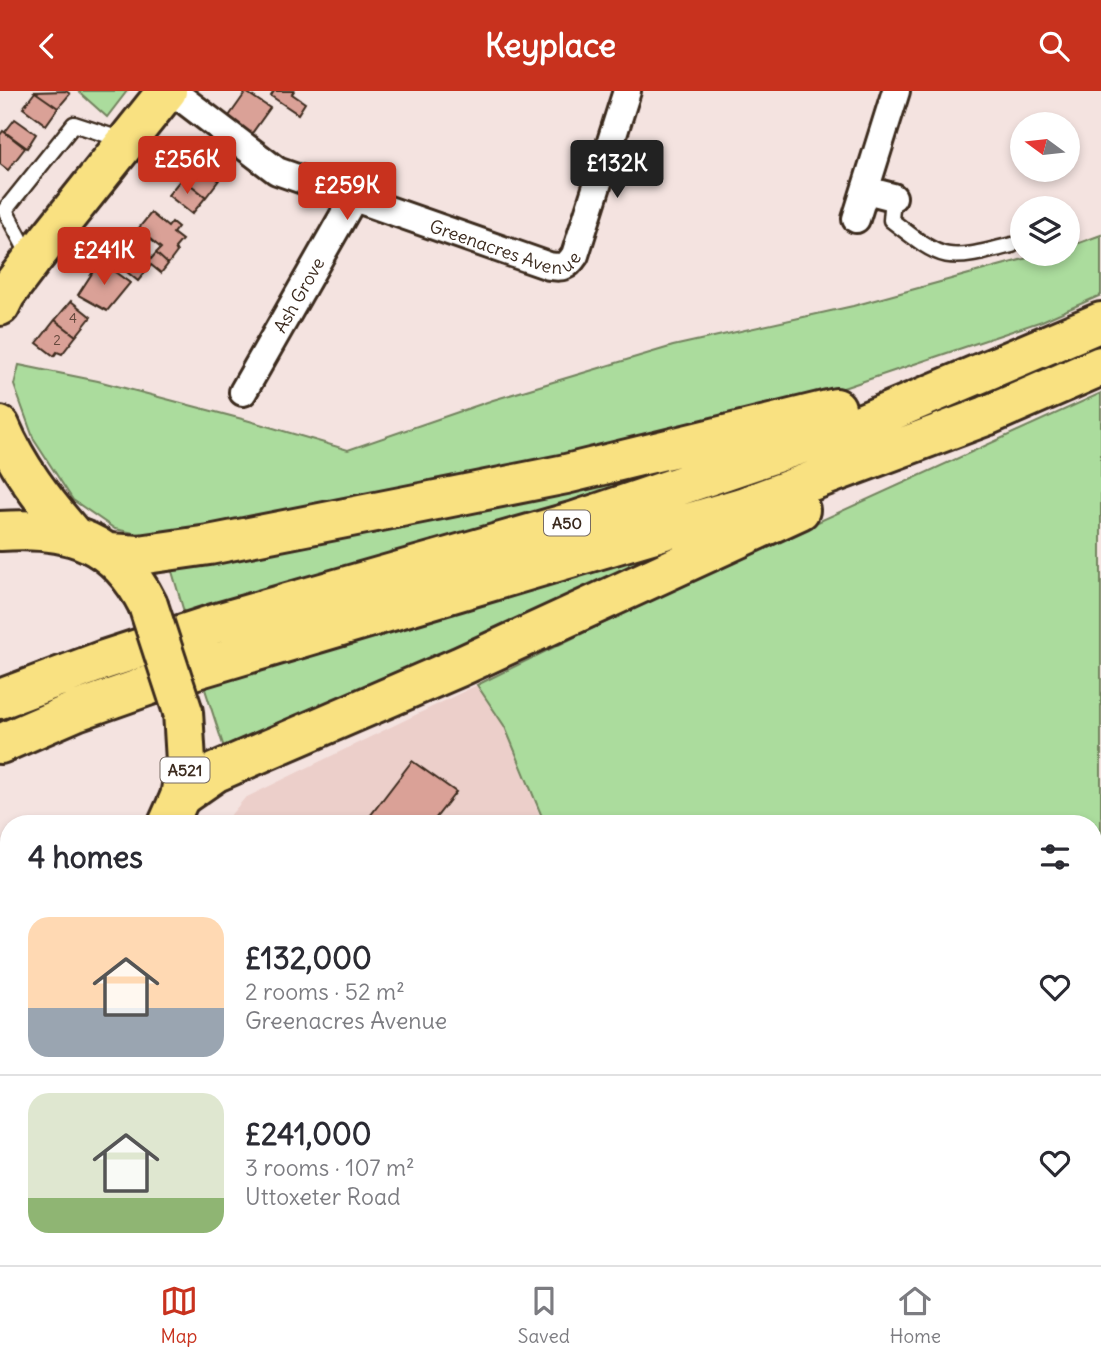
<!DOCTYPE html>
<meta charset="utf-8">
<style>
:root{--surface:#fff;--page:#f2f2f3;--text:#2b2b33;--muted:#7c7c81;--line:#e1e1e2;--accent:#c8321e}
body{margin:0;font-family:Delius,sans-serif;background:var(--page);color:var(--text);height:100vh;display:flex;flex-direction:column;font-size:26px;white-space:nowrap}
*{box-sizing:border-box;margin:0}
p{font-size:23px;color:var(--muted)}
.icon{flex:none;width:38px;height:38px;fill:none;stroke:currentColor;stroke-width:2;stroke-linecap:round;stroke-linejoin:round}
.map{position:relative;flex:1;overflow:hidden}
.details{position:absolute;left:0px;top:724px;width:1102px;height:450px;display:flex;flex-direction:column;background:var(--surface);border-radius:28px 28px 0 0;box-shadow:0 4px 10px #0003}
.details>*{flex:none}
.needle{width:46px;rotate:285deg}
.fabs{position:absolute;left:1010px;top:21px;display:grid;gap:14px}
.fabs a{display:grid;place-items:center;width:70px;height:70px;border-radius:50%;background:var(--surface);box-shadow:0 4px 10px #0003;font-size:35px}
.price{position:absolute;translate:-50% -60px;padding:0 16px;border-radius:7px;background:var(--accent);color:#fff;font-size:23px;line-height:46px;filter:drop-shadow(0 2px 4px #0008)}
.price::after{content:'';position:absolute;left:50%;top:42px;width:21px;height:16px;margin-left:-10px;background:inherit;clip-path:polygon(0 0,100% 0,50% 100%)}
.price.on{background:#222;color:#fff}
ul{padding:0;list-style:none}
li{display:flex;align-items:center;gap:21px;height:175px;padding:0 28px}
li+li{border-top:2px solid var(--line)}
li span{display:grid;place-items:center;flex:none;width:196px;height:140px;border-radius:21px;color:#555}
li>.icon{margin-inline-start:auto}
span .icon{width:84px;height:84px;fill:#fffc;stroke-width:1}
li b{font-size:30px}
h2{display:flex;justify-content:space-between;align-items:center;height:84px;padding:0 28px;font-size:30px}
header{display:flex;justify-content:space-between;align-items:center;height:91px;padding:0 28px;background:var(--accent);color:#fff;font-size:32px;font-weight:700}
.dock{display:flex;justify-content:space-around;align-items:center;height:98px;border-top:2px solid var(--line);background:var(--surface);font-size:19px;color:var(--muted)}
.dock a{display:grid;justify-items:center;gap:4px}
.dock .on{color:var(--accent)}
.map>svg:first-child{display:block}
.built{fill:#eccfca}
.green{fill:#abdc9d;stroke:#73835e;stroke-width:2}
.building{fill:#daa197;stroke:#3b2a1e;stroke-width:2}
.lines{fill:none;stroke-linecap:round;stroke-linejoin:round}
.lane-casing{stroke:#3b2a1e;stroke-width:19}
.street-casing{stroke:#3b2a1e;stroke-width:32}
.secondary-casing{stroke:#3b2a1e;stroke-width:42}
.primary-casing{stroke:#3b2a1e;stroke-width:44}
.highway-casing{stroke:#3b2a1e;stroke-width:44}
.path{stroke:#3b2a1e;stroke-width:4.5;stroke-dasharray:2 5;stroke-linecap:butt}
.lane{stroke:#fff;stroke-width:14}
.street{stroke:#fff;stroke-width:26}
.secondary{stroke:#fff;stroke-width:37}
.primary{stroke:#f9e181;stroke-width:38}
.highway{stroke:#f9e181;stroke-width:38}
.primary-bridge-casing{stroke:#3b2a1e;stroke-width:44;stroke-linecap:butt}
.primary-bridge{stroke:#f9e181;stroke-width:38}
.labels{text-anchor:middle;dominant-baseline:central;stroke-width:6;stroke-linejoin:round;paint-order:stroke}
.number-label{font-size:14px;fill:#63483c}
.shield{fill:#fff;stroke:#766a62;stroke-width:2}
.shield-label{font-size:16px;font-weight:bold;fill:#3b2a1e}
.street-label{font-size:18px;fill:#3b2a1e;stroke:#fff}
</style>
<header><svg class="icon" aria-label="back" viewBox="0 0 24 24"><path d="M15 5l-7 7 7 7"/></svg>Keyplace<svg class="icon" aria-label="search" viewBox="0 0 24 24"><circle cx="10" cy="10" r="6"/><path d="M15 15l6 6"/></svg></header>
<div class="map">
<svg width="1101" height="1174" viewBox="0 0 1101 1174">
<rect width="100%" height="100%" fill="#f4e3e0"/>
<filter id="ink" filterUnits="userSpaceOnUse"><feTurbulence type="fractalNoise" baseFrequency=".0143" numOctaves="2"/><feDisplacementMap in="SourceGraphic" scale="14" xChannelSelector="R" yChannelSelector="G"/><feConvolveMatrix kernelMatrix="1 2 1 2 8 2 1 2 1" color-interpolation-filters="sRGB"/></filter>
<g filter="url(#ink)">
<!-- built -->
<path class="built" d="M477 594 505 636 543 733H223L245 707Z
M0 821 9 823V1166H438L441 1174H0Z"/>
<!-- green -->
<path class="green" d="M78 0H127L107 26Z
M1101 144V204L1042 230 775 320 418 397 148 445 115 438 73 409 34 349 14 294 19 274 98 290 246 329 348 359 493 309 673 255 853 215 1042 163H1068V156Z
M1101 302V858L1094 867V733H545L505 636 477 594 706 482Z
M718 374 187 531 171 477 658 375Z
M713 439 226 663 204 595 290 562 483 514Z
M643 1166H836L829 1174H648Z"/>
<!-- building -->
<path class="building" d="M66 0 70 3 58 17 35 1Z
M274 0H294L292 3 305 12 298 23 271 5Z
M35 1 58 17 46 34 23 17Z
M246 1 270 17 250 45 227 28Z
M15 28 36 43 27 57 5 41Z
M3 40 25 57 8 79 0 73V44Z
M194 70 219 89 206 106 182 87Z
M182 87 206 106 192 123 168 104Z
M151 122 168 136 172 131 178 136 173 142 182 149 175 157 177 161 168 173 156 162 161 157 138 138Z
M126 147 151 168 156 162 168 173 161 182 151 174 138 190 110 167Z
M100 170 130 192 107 220 78 204Z
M71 210 91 226 76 245 55 229Z
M55 229 76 245 62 263 57 261 54 265 37 252Z
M412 670 456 701 431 733H364Z"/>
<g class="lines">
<defs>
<path id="lane" d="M893 106 891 129C945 171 945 171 1012 154
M31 168 5 119 74 33 126 50
M0 962 9 968
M0 1027 9 1033
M0 1116 9 1105
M175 1166 185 1174
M246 1166 258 1174
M273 1166 283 1174
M155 1174 162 1166"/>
<g id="street">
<path id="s1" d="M172 0 277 80 549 175C563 177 567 176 575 164L627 0"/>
<path d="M866 99 893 106"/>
<path d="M856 128 896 0"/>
<path id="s2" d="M243 301 353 108"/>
<path d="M1094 867 1101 857"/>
<path d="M1094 999 1101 1004"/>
<path d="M967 1166 978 1174"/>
</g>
<path id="secondary" d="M596 1166 602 1174
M484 1174 488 1166"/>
<path id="primary" d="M0 215 6 203 31 170 167 0
M0 335C17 376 44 410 72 443
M0 440C69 435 116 450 148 514
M168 733 180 706 186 670 183 621
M0 780 9 783"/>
<path id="highway" d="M109 462 139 464 209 454 406 415 566 383 836 317
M0 608 104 569 214 533 575 430 682 394 858 334 1101 231
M0 653 76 620 193 579 742 416 986 325 1101 275
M180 706 216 681 459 576 800 419"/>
</defs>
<!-- lane casing -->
<use href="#lane" class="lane-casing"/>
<!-- street casing -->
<use href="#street" class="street-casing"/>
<!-- secondary casing -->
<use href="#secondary" class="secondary-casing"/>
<!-- primary casing -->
<use href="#primary" class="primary-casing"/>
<!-- highway casing -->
<use href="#highway" class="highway-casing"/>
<!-- path -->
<path class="path" d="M441 1172V1166"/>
<!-- lane -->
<use href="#lane" class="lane"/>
<!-- street -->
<use href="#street" class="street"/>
<!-- secondary -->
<use href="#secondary" class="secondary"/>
<!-- primary -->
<use href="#primary" class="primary"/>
<!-- highway -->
<use href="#highway" class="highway"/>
<defs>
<path id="primary-bridge" d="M148 514 183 621"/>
</defs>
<!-- primary-bridge casing -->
<use href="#primary-bridge" class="primary-bridge-casing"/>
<!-- primary-bridge -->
<use href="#primary-bridge" class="primary-bridge"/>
</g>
</g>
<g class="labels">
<!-- number labels -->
<g class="number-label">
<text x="73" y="227">4</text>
<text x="57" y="249">2</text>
</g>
<!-- shield labels -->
<g class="shield">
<rect x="544" y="419.5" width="46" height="25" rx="5"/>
<rect x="160.5" y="666.5" width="49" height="25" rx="5"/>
</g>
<g class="shield-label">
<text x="567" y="432">A50</text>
<text x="185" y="679">A521</text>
</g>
<!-- street labels -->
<g class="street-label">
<text stroke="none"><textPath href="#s1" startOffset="374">Greenacres Avenue</textPath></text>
<text stroke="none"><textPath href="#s2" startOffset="112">Ash Grove</textPath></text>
</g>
</g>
</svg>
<div class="fabs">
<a><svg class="needle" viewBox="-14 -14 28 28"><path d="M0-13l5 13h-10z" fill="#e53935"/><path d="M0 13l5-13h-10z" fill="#7c7c81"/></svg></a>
<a><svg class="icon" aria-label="layers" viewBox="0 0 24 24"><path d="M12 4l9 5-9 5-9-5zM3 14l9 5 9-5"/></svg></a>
</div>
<b class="price" style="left:187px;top:105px">£256K</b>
<b class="price on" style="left:617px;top:109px">£132K</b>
<b class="price" style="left:347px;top:131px">£259K</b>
<b class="price" style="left:104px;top:196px">£241K</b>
<section class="details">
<h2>4 homes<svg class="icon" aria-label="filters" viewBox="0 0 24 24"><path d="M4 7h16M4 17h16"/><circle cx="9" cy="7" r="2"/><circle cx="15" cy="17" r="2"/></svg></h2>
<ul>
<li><span style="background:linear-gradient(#ffd9b3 65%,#9aa5b1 0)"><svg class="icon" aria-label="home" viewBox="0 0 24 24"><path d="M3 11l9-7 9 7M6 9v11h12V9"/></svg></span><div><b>£132,000</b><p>2 rooms · 52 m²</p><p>Greenacres Avenue</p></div><svg class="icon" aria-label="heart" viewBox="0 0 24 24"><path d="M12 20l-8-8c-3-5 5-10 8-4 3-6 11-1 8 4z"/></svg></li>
<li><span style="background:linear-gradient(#dfe7d0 75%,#8fb573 0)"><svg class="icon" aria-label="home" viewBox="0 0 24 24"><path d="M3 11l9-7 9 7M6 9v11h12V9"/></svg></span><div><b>£241,000</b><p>3 rooms · 107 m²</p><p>Uttoxeter Road</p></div><svg class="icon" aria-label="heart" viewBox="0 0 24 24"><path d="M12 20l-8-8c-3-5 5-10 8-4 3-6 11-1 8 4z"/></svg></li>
</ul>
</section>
</div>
<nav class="dock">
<a class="on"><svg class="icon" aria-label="map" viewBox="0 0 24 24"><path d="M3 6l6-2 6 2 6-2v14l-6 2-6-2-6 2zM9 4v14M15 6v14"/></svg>Map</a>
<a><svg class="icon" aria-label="saved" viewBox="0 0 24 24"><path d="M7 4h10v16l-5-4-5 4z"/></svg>Saved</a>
<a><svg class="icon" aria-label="home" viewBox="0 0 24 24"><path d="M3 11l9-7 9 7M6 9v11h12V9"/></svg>Home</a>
</nav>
